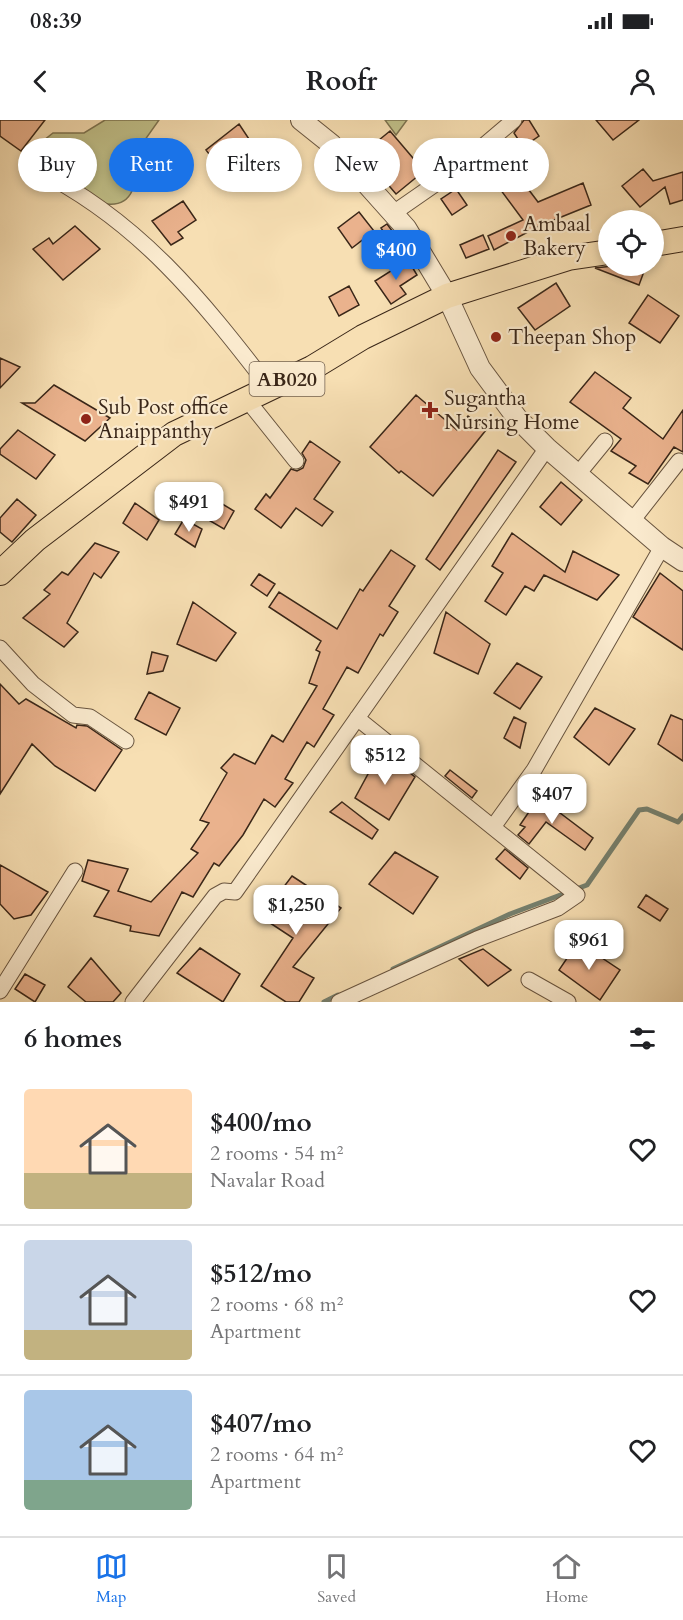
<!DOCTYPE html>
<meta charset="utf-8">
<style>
:root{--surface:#fff;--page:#f6f6f6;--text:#202124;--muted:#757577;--line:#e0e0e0;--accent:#1a73e8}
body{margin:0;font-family:Cardo,serif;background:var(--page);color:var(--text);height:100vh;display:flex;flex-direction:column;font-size:22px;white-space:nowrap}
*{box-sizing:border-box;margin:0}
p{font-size:20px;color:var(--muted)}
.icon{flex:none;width:33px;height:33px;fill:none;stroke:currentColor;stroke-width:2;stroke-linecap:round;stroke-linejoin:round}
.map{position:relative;height:882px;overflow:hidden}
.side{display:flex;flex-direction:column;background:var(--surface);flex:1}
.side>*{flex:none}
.top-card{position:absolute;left:18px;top:18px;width:648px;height:54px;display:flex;gap:12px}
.controls{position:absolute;left:598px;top:90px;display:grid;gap:12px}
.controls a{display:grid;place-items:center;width:66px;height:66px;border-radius:50%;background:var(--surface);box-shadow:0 3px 9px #0003;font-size:30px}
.price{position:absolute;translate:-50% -51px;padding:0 14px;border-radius:12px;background:#fff;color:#222;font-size:20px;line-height:39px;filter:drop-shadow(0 2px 3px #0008)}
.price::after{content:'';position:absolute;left:50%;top:36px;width:18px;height:14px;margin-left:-9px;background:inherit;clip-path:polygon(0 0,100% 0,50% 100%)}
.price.selected{background:var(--accent);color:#fff}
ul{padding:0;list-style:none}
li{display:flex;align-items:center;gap:18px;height:150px;padding:0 24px}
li+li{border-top:2px solid var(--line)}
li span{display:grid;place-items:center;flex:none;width:168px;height:120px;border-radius:6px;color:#555}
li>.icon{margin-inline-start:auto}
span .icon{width:72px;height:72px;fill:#fffc;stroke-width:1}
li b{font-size:26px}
h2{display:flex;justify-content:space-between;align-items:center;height:72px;padding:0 24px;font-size:26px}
.tag{padding:0 21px;border-radius:27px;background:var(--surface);box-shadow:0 3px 9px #0003;font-size:21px;line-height:54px}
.tag.selected{background:var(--accent);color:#fff}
.status{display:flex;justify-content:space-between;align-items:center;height:42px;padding:0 30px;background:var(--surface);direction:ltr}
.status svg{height:16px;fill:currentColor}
header{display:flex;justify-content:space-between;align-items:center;height:78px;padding:0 24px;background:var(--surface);font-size:27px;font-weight:800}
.menu{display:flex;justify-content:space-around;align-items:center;height:84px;border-top:2px solid var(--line);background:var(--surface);font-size:16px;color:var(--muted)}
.menu a{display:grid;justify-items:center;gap:3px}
.menu .selected{color:var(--accent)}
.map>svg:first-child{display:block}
.green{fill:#c1c18a;stroke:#7d7451;stroke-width:1.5}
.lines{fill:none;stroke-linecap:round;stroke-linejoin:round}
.stream{stroke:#758170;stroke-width:5}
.building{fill:#eab28d;stroke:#392618;stroke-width:1.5}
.minor-casing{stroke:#68543f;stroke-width:17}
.tertiary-casing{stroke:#68543f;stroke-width:22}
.primary-casing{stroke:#392618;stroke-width:26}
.minor{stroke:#faeace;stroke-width:15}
.tertiary{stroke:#faeace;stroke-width:20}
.primary{stroke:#f7dfb3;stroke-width:24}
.poi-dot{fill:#8f2418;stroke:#faeace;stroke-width:2}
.labels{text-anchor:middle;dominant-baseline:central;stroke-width:4.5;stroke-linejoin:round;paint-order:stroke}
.shield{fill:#faeace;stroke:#73614f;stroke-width:1.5}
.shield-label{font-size:20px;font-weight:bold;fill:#392618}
.poi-label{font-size:21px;fill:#392618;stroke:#faeace;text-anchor:start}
</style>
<div class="status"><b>08:39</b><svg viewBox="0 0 49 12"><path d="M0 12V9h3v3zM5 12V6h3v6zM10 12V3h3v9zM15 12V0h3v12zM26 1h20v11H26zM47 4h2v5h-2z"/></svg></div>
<header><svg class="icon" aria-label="back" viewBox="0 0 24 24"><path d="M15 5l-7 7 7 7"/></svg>Roofr<svg class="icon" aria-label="person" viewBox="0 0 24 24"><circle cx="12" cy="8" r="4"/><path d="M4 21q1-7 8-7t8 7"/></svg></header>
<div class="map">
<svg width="683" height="882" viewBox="0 0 683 882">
<rect width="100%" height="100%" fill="#f7dfb3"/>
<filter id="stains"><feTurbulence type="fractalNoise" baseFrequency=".00333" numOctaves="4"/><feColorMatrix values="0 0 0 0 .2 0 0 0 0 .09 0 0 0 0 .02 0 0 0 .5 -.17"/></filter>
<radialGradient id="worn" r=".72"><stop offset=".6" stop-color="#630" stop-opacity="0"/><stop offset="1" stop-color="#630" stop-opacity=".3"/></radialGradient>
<!-- green -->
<path class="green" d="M105 0H159L125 48V56L132 71C116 106 58 62 37 50L34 28 53 13H84Z
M385 0H407L396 15Z"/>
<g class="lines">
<!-- stream -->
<path class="stream" d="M393 849 510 794 587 765 639 690 647 689 678 702 683 696
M324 882 338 875"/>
</g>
<!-- building -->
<path class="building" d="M0 0H45L21 31 0 16Z
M524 0H529L539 16 523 27 514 13Z
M596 0H639L613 20Z
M239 4 255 28 224 54 206 30Z
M390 11 424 51 396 74 362 34Z
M157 28 170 41 146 64 133 51Z
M504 37 538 82 583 63 591 85 539 106 494 130 488 116 523 100 486 50Z
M643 49 653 61 683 52V80L670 84 665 67 640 87 622 66Z
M456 69 467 85 452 95 441 79Z
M183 81 196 100 178 112 183 118 171 125 152 101Z
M359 92 374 111 352 128 338 108Z
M387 104 399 120 392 125 381 108Z
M75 106 100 129 63 160 33 129 49 118 53 124Z
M483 115 489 129 466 138 460 125Z
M408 140 417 155 400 166 406 174 391 184 375 161Z
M613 146H646L639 165 595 148Z
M556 163 570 186 535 210 518 188Z
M349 166 359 185 339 196 329 177Z
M648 175 679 196 660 223 629 203Z
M0 238 20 247 0 268Z
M595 252 631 278 623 288 663 319 683 290V332L674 327 648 364 629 353 636 346 611 331 621 319 570 282Z
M54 265 110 298 85 321 22 283H35Z
M416 275 457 310 468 296 486 310 433 376 401 351 399 353 370 327Z
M18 310 55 335 36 359 0 334V329Z
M310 321 340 342 314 379 333 392 322 406 296 388 281 408 255 389 266 374 270 378 291 349 297 351 303 348 306 340 302 333Z
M498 330 516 342 440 450 426 439Z
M561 362 582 380 561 405 540 387Z
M209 376 234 391 224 409 200 395Z
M17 379 36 395 12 422 0 412V398Z
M135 383 159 400 147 420 123 403Z
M184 399 202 409 195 427 175 414Z
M512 413 565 452 573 431 619 455 597 480 544 455 534 471 525 466 506 495 485 481 503 453 492 446Z
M95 423 119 432 101 458 94 453 67 503 78 512 64 527 23 498 50 474 44 470 62 452 68 455Z
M391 430 415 446 389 486 398 492 383 516 380 514 358 553 347 547 323 589 334 595 314 627 307 622 285 659 293 663 275 687 264 679 243 715 219 746 214 743 193 777 182 772 159 816 130 811 131 806 94 796 109 771 82 761 88 740 128 749 118 771 151 782 198 733 191 729 209 703 200 700 227 653 221 648 234 634 255 644 272 615 283 622 317 566 309 563 320 532 316 530 321 521 269 487 279 472 337 509 360 469 363 471Z
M660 453 683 471V530L633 497Z
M259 454 275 464 267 476 251 465Z
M193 482 236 513 216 541 177 524Z
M446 492 490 524 478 554 434 533Z
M152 532 168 536 163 551 147 554Z
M517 543 542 557 520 589 494 573Z
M0 564 19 584 26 579 76 608 77 605 87 606 122 630 95 671 55 646 32 624 0 674Z
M149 572 180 588 166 615 135 599Z
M595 588 635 609 609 645 574 617Z
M671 595 683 600V641L658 624Z
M514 597 526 603 520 628 504 618Z
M381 630 415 657 389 700 355 678Z
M450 650 477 671 472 678 445 656Z
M539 677 593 718 585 730 546 702 529 724 518 715 525 707 520 705Z
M342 682 378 710 372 719 330 692Z
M505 729 528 748 520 759 496 739Z
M395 732 438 757 413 794 369 764Z
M0 745 48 772 31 795 14 799 0 784Z
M292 756 341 788 293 847 314 858 299 882H286L261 866 293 818 261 797Z
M646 775 668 789 660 801 638 787Z
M578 822 620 850 600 880 559 850Z
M200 828 240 854 223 882 177 853Z
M483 829 511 850 488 866 459 839Z
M91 838 121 873 113 882H86L68 867Z
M25 854 45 865 35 882 15 869Z"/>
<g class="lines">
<defs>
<path id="minor" d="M37 50C139 101 201 179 269 267
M392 94 454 51 514 0
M248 281 296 341
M578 354 605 321
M632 401 679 341
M0 528 33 564 73 595 90 597 126 621
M493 707 534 650 662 427
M529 860 568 882
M0 871 75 751
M133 882 215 776 224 771 235 772 547 328
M339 882 477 819 558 788 577 775 357 598"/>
<path id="tertiary" d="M301 0 331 24 406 108 447 176 480 248 517 298 547 328 662 427 683 441"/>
<path id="primary" d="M654 124 683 119
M0 453 35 420 174 314 312 248 363 217 447 176 568 138 609 132"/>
</defs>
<!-- minor casing -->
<use href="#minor" class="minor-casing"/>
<!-- tertiary casing -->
<use href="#tertiary" class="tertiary-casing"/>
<!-- primary casing -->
<use href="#primary" class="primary-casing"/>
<!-- minor -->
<use href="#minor" class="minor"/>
<!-- tertiary -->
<use href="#tertiary" class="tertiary"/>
<!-- primary -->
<use href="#primary" class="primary"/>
</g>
<!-- markers -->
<g class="poi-dot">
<circle cx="511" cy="116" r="6"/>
<circle cx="496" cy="217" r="6"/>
<path d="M427 281h6v6h6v6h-6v6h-6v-6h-6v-6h6z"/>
<circle cx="86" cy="299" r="6"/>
</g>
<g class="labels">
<!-- shield labels -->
<rect class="shield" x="249.5" y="242" width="75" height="34" rx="4.5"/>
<g class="shield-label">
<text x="287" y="259">AB020</text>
</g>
<!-- poi labels -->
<g class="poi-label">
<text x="523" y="104">Ambaal<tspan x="523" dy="24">Bakery</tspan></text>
<text x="508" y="217">Theepan Shop</text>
<text x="444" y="278">Sugantha<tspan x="444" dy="24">Nursing Home</tspan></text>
<text x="98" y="287">Sub Post office<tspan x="98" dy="24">Anaippanthy</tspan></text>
</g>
</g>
<rect width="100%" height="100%" filter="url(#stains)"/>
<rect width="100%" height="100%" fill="url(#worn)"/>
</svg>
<div class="controls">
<a><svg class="icon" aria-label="locate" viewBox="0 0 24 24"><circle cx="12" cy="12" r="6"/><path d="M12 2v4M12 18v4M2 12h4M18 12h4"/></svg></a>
</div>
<b class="price selected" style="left:396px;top:161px">$400</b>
<b class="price" style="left:189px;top:413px">$491</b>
<b class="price" style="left:385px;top:666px">$512</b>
<b class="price" style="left:552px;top:705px">$407</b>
<b class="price" style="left:296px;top:816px">$1,250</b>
<b class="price" style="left:589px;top:851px">$961</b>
<div class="top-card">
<a class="tag">Buy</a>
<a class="tag selected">Rent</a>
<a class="tag">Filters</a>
<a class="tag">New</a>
<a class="tag">Apartment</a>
</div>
</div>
<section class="side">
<h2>6 homes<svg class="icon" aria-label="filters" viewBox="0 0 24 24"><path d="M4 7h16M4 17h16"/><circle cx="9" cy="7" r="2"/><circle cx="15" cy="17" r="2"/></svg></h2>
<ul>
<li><span style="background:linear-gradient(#ffd9b3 70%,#c2b280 0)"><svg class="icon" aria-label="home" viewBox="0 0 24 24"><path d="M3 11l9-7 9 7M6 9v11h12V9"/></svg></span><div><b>$400/mo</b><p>2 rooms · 54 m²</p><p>Navalar Road</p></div><svg class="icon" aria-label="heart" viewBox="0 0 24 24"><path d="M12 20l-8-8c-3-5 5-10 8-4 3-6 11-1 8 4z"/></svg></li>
<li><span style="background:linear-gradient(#c9d6e8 75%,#c2b280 0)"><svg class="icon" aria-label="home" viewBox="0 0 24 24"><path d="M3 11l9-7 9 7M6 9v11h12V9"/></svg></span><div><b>$512/mo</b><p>2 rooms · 68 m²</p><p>Apartment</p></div><svg class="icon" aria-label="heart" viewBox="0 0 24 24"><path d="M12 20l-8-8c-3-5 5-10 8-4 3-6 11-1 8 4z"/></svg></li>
<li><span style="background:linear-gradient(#a9c7e8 75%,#7fa58c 0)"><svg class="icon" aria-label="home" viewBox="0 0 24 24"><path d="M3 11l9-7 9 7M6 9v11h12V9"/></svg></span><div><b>$407/mo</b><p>2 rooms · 64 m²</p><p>Apartment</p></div><svg class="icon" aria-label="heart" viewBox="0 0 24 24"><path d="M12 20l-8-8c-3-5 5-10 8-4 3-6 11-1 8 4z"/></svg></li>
</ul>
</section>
<nav class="menu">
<a class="selected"><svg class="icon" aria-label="map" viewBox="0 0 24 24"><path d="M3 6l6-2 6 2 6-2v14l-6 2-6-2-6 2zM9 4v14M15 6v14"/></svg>Map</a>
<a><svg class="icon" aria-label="saved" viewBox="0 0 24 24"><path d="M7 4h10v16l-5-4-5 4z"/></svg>Saved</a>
<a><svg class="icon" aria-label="home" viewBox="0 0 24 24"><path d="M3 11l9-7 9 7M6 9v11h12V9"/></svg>Home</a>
</nav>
